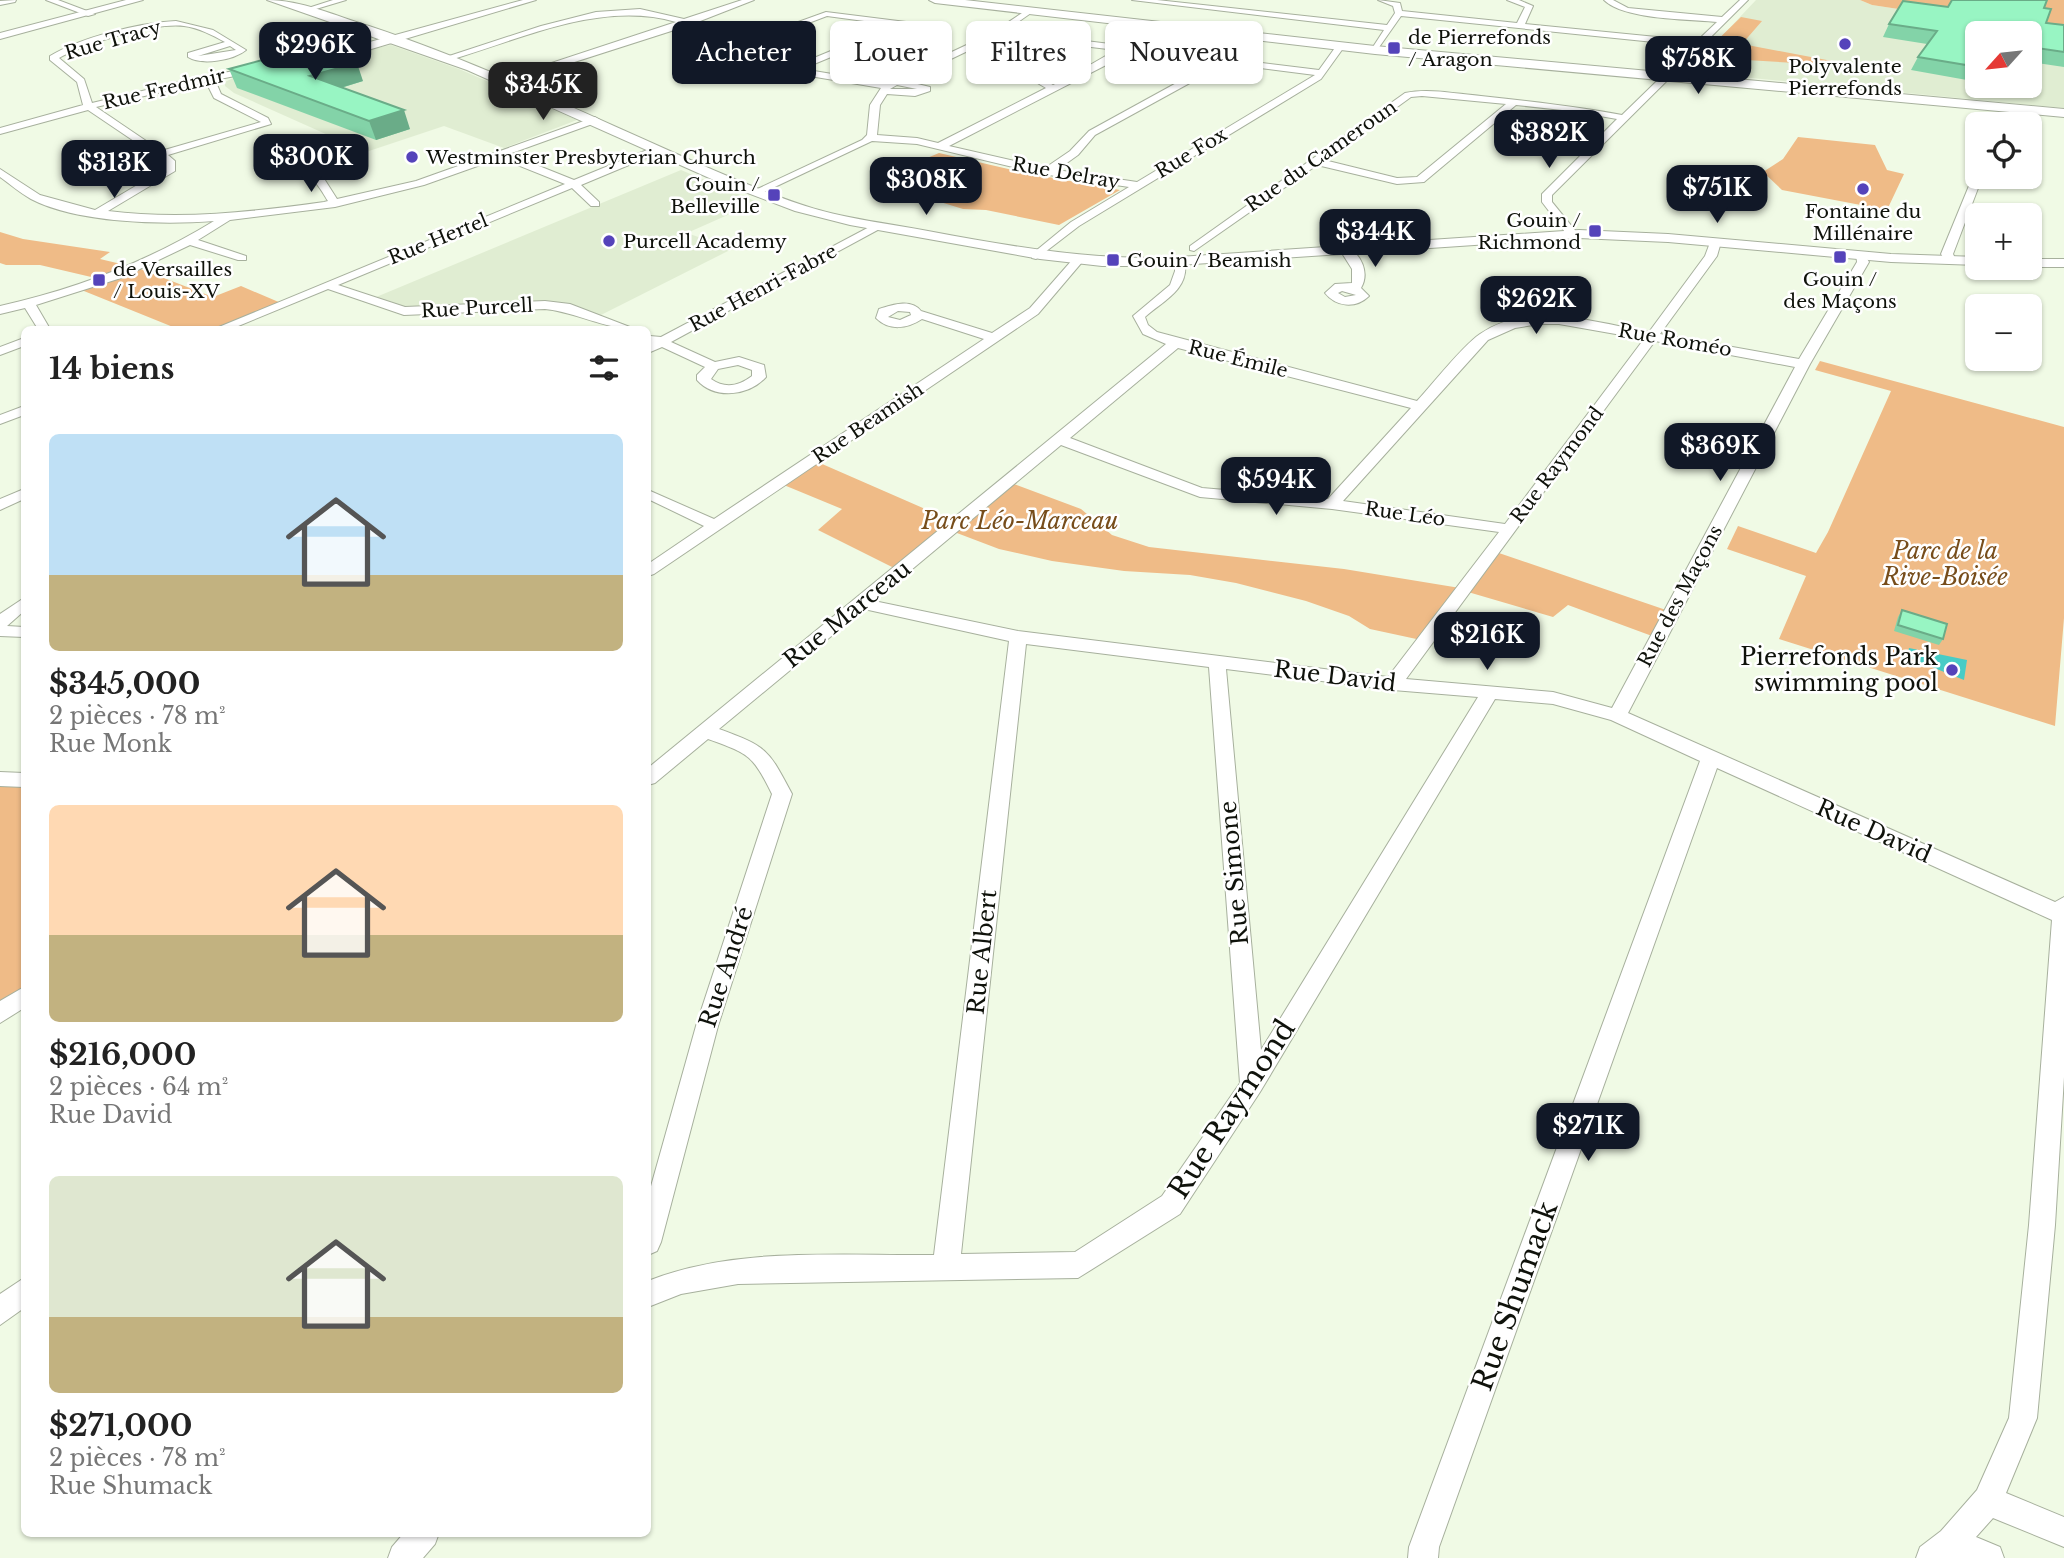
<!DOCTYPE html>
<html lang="fr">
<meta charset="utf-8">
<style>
:root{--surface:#fff;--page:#f6f6f6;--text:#222;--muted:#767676;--accent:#111827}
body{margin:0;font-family:"Libre Baskerville",serif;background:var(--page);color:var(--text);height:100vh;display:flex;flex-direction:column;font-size:26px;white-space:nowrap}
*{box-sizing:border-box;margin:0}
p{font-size:23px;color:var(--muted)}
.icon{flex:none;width:38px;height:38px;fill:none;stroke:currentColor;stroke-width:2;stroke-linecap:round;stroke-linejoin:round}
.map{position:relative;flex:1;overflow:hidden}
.side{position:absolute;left:21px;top:326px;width:630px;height:1211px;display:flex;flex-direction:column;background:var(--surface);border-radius:10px;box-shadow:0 2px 5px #0004}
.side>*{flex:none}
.hud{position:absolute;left:672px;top:21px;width:665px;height:63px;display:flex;gap:14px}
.needle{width:46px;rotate:243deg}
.fabs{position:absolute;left:1965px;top:21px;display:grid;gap:14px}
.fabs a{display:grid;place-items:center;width:77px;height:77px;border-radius:10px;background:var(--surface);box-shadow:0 2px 5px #0004;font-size:35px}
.price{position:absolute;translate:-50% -60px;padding:0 16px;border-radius:14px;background:var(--accent);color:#fff;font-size:23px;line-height:46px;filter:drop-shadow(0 2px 4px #0008)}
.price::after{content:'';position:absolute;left:50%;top:42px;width:21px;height:16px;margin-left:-10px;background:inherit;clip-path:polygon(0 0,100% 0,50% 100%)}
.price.selected{background:#222;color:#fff}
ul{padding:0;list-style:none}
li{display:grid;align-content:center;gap:14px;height:371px;padding:0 28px}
li span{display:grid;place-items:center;height:217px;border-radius:10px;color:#555}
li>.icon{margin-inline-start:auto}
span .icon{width:126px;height:126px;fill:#fffc;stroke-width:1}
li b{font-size:30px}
h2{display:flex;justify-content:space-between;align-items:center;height:84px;padding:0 28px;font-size:30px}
.tag{padding:0 24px;border-radius:10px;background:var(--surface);box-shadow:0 2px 5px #0004;font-size:24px;line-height:63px}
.tag.selected{background:var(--accent);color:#fff}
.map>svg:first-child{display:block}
.built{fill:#e0edd2;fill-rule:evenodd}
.green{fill:#efbb87}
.water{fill:#48ccc6}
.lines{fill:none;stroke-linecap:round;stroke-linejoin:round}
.minor-casing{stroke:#a7b09d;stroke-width:2}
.tertiary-casing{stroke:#a7b09d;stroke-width:2}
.secondary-casing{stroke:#a7b09d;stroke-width:2}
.minor{fill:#fff;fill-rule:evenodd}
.tertiary{fill:#fff;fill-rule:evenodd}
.secondary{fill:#fff;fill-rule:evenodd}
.wall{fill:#83d3a8}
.shaded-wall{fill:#6aac88}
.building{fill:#98f5c3;stroke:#6aac88;stroke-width:2}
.poi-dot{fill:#5543ba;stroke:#fff;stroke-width:2.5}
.labels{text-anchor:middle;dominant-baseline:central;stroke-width:5;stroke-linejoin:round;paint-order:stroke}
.far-poi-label{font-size:19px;fill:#0f120b;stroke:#fff;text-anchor:start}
.far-street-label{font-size:19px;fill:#0f120b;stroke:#fff}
.park-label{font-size:23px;font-style:italic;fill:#774d1b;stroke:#fff}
.street-label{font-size:23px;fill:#0f120b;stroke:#fff}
.poi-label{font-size:23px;fill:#0f120b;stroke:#fff;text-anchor:end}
.near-street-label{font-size:28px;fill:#0f120b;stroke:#fff}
</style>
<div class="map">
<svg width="2064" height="1558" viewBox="0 0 2064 1558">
<rect width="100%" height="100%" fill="#f0fae5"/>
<!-- built -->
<path class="built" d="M1756 0H1860L1872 5 2064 34V108L1688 72ZM1978 33H2030V86H1978Z
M391 45 459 69 577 120 504 148 444 126 366 152 234 93 225 86V82L233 78Z
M681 170 757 202 687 233 732 249 597 317 566 307 404 311 369 300Z"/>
<!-- green -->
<path class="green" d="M1860 0H2064V34L1872 5Z
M1741 17 1762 21 1742 44 1832 61 1830 65 1713 58 1702 55Z
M1798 137 1875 145 1887 170 1904 174 1887 210 1782 190 1763 172 1783 159Z
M939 153 1026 173 1120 190 1059 225 986 210 963 209 872 181Z
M0 232 23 239 110 252 100 259 138 268 213 297 241 286 281 303 220 329H178L79 289 104 280 40 265H6L0 263Z
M1820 361 2064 427V618L2055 726 1779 639 1806 576 1727 549 1738 526 1816 553 1828 532 1891 391 1815 370Z
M813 460 955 522 896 569 818 530 842 509 779 483Z
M1011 483 1081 509 1112 535 1149 547 1344 569 1460 588 1421 640 1370 629 1349 616 1306 601 1236 583 1190 575 1124 571 1052 561 999 549 949 530Z
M1496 552 1666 610 1652 636 1568 605 1553 617 1468 592Z
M0 778 24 779V996L0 1013Z"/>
<!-- water -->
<path class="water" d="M1909 648 1967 660 1964 680 1907 657Z"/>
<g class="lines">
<defs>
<path id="minor" d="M16 0 15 2 0 5V1Z
M46 0H58L95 14 88 16Z
M333 0H346L306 12 302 10Z
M523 0H536L368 50 308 63 304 60Z
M742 0H754L690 25 506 84 501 81 503 79 676 22C602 0 521 39 450 60L443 58 541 26 596 12 640 9 684 19Z
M1132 0H1157L1387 25 1395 13 1393 6 1378 0 1400 3 1402 11 1517 23 1525 7 1507 0H1519L1533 6 1525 24 1697 41 1717 22C1689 19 1624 20 1604 0H1613L1628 8 1722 17 1740 0H1748L1552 195V202L1578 234 1576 236H1568L1542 202V194L1617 119 1571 111 1516 105 1424 182 1397 184 1317 165 1194 251 1190 250V246L1405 93C1430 88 1456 94 1481 96 1528 101 1575 106 1622 115L1693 46 1401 16 1375 53 1371 50 1384 30ZM1422 96 1506 104 1417 177 1397 178 1324 160 1411 97Z
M1028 9 1031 13 1005 31 1319 70 1337 45 1344 47 1321 79 1079 226 1036 259 1032 258V254L1071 222 1129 187 1042 174 917 144 872 141 760 194 751 192 862 140 867 135 870 105 881 88 792 73 728 57 723 49 826 12 906 22V26L802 69 886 83 992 33ZM827 16 894 25 792 67 732 52ZM999 36 1116 50 1076 73 1045 69 1029 74V78L1046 88 938 143 917 138 877 135 880 105 887 94 915 96 930 91V87L905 81ZM1125 51 1205 61 1191 75 1089 131 1070 151 1045 168 949 146 1108 64ZM1214 62 1315 75 1137 182 1057 170 1078 155 1095 135 1197 79ZM1045 75 1068 78 1053 85 1039 77ZM897 85 917 89H890Z
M176 21 213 30 246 50C234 60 202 66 188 57V53L225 42C212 35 199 28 184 26 156 22 83 44 59 58L84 79 92 103 209 75 260 67V71L215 80 221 94 268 118 271 124 168 155 175 161V171L108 211C181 220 252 212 324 202L328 201C321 190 315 177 301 174 291 172 283 176 274 170L290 160 308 163 307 169 323 177 337 199 416 181 595 117 600 120 598 122 509 154 574 180 652 148H660V152L581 185 599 202V206H591L572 188 338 285 405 307 545 301 570 304 635 329C604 329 576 312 545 309L404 315 328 289 231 329H214L565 184 500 158 424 185 335 207 230 220 198 240 246 256V260H238L190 245 121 278 36 305 50 329H38L25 308 0 314V306C76 289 147 262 214 221 162 225 77 223 31 199 20 193 10 184 0 177V169L40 195 95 210 166 168 165 162 88 110 0 134V128L83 105 77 82 50 60V56C82 37 138 23 176 21ZM230 46 236 50 198 56ZM206 82 214 98 261 122 161 151 96 107Z
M1971 181 1980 183 1953 254 1956 260 1946 262 1941 254Z
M875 224 885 226 671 342 715 362 739 357 764 365 766 377C749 396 715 400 697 380V375L705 367 662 347 648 353 650 336 661 337ZM738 365 752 370V376C739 386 725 389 711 379L718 369Z
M1715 239 1721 242 1717 256 1660 334 1799 359 1857 262 1856 254H1864L1869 262 1810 364 1628 713 2055 902 2064 897V1077L2055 1225 2037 1418 2006 1493 2064 1517V1547L1993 1518 1976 1537 2000 1547 2004 1558H1916L1920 1547 1941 1531 1977 1490 2009 1418 2029 1225 2052 920 1717 768 1439 1547 1438 1558H1408L1409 1547 1700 761 1611 720 1553 704 1495 699 1260 1092 1180 1214 1078 1278 738 1284 681 1294 648 1307V1281C736 1246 840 1256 934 1255L1009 641 864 609 719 729C768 747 768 749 792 794L718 1026 661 1242 657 1251 648 1255V1197L696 1026 772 794C752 754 749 754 708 739L655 783 648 785V768L1166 344 1143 334 1133 316 1170 285 1175 271V260L1185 262C1189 290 1163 301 1145 317L1148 325 1157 332 1417 401C1433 384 1462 346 1480 334 1529 300 1596 323 1649 332L1705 256 1711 240ZM1539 324H1559L1644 339 1505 524 1343 501 1488 340 1515 328ZM1655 341 1795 367 1612 708 1553 692 1406 679ZM1178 348 1411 408 1328 499 1202 488 1070 438ZM1061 445 1200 497 1332 509 1499 532 1388 677 1018 631 874 601ZM1026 644 1209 667 1240 1083 1162 1196 1075 1252 961 1254ZM1226 669 1393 690 1478 697 1261 1050Z
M1346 247C1361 253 1370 273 1361 288L1369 296C1356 309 1336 307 1325 293L1335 284 1352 283V269L1340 250ZM1342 291 1356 295 1345 297 1338 293Z
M1077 257 1083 261 1038 314 654 574 648 576V564L704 526 648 499V490L714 519 984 339 922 319C907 329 889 331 876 318L879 309C892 305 911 298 921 311L992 333 1030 308 1073 259ZM898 311 910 312 911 315 900 320 888 317Z
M24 338V346L0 355V347Z
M24 406V415L0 424V415Z
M24 489V499L0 510V499Z
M24 598V611L7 626 24 627V637L0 636V614Z
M0 772 24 773V787L0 786Z
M24 987V1008L0 1023V1001Z
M24 1278V1308L0 1325V1294Z
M404 1533H439L435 1544 423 1558H388L392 1547Z"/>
<path id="tertiary" d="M126 0H143L0 39V33Z
M267 0C301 0 336 16 369 26 492 67 606 124 725 175 756 188 787 201 819 210 855 220 892 224 928 231 1007 246 1084 259 1164 258L1579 230 1668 234 1891 254 1978 257V265L1891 262 1668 242 1579 238 1164 266H1102L1040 259 850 225 795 211 716 181 467 70Z
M2030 259H2064V267H2030Z"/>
<path id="secondary" d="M929 0H965L1375 46 2064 109V117L1375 54 935 3Z"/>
</defs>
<!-- minor casing -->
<use href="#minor" class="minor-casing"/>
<!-- tertiary casing -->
<use href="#tertiary" class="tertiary-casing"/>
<!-- secondary casing -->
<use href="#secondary" class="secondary-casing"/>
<!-- minor -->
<use href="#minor" class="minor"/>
<!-- tertiary -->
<use href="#tertiary" class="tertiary"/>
<!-- secondary -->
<use href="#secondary" class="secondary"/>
</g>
<!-- wall -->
<path class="wall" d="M1948 7 2064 25V67L2030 62V33H1978V82L1911 70 1918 57 1927 44 1883 37 1889 24Z
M229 69 363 81 341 88 410 129 376 140 237 88Z
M1902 610 1943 639 1939 645 1894 631 1898 617Z"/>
<!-- shaded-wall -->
<path class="shaded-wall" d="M357 63 363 81 317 95 310 76Z
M404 110 410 129 376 140 369 121Z"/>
<!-- building -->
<path class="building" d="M1952 0H2047L2044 8 2051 9 2046 23 2064 25V52L2030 47V33H1978V67L1918 57 1937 31 1889 24 1903 1 1948 7Z
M310 47 357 63 310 76 404 110 369 121 229 69Z
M1902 610 1947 624 1943 639 1898 625Z"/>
<!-- markers -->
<g class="poi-dot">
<circle cx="1845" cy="44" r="7"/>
<rect x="1387" y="41" width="14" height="14" rx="3.5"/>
<circle cx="412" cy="157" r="7"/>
<circle cx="1863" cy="189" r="7"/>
<rect x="767" y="188" width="14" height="14" rx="3.5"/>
<rect x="1588" y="224" width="14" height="14" rx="3.5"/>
<circle cx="609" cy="241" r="7"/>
<rect x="1833" y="250" width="14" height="14" rx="3.5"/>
<rect x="1106" y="253" width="14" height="14" rx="3.5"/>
<rect x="92" y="273" width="14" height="14" rx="3.5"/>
<circle cx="1952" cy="670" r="7"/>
</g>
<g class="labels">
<!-- far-poi labels -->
<g class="far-poi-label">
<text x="1408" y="37">de Pierrefonds<tspan x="1408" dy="22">/ Aragon</tspan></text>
<text x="1845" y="66" text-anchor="middle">Polyvalente<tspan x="1845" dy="22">Pierrefonds</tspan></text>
<text x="426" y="157">Westminster Presbyterian Church</text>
<text x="760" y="184" text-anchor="end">Gouin /<tspan x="760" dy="22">Belleville</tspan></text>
<text x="1863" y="211" text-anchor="middle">Fontaine du<tspan x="1863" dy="22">Millénaire</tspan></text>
<text x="1581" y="220" text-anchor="end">Gouin /<tspan x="1581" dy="22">Richmond</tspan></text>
<text x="623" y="241">Purcell Academy</text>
<text x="1127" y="260">Gouin / Beamish</text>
<text x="113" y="269">de Versailles<tspan x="113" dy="22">/ Louis-XV</tspan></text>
<text x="1840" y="279" text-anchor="middle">Gouin /<tspan x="1840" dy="22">des Maçons</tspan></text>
</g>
<!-- far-street labels -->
<g class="far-street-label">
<text transform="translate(113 40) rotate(-16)">Rue Tracy</text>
<text transform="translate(164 89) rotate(-13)">Rue Fredmir</text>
<text transform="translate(1191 153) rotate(-31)">Rue Fox</text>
<text transform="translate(1321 156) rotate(-35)">Rue du Cameroun</text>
<text transform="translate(1066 173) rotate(10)">Rue Delray</text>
<text transform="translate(438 239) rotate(-22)">Rue Hertel</text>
<text transform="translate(763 288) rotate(-28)">Rue Henri-Fabre</text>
<text transform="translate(477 308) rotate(-3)">Rue Purcell</text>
<text transform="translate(1675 340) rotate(10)">Rue Roméo</text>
<text transform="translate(1238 359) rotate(14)">Rue Émile</text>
<text transform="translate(868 423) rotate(-34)">Rue Beamish</text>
<text transform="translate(1557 465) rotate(-53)">Rue Raymond</text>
<text transform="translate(1405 514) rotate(8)">Rue Léo</text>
<text transform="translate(1680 596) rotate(-62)">Rue des Maçons</text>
</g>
<!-- park labels -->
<g class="park-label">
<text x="1020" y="521">Parc Léo-Marceau</text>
<text x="1945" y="551">Parc de la<tspan x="1945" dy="26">Rive-Boisée</tspan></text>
</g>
<!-- street labels -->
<g class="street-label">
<text transform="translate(847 614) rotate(-39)">Rue Marceau</text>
<text transform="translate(1335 676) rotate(7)">Rue David</text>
<text transform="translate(1874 831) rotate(24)">Rue David</text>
<text transform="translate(1234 873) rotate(-95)">Rue Simone</text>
<text transform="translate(982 952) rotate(-84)">Rue Albert</text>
<text transform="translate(726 967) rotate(-72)">Rue André</text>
</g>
<!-- poi labels -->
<g class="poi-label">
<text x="1938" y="657">Pierrefonds Park<tspan x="1938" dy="26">swimming pool</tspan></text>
</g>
<!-- near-street labels -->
<g class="near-street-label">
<text transform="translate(1232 1109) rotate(-57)">Rue Raymond</text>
<text transform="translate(1515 1296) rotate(-70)">Rue Shumack</text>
</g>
</g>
</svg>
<div class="fabs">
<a><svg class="needle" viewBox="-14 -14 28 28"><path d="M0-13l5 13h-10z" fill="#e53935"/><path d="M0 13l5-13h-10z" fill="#767676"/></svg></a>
<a><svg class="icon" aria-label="locate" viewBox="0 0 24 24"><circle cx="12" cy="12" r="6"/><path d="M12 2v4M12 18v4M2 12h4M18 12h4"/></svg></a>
<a>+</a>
<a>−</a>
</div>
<b class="price" style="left:315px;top:82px">$296K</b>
<b class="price" style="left:1698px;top:96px">$758K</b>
<b class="price selected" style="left:543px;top:122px">$345K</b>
<b class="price" style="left:1549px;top:170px">$382K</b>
<b class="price" style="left:311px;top:194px">$300K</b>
<b class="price" style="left:114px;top:200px">$313K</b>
<b class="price" style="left:926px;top:217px">$308K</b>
<b class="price" style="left:1717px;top:225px">$751K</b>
<b class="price" style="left:1375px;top:269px">$344K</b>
<b class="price" style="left:1536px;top:336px">$262K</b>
<b class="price" style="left:1720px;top:483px">$369K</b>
<b class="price" style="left:1276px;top:517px">$594K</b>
<b class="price" style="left:1487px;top:672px">$216K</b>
<b class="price" style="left:1588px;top:1163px">$271K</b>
<div class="hud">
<a class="tag selected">Acheter</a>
<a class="tag">Louer</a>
<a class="tag">Filtres</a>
<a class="tag">Nouveau</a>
</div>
<section class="side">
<h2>14 biens<svg class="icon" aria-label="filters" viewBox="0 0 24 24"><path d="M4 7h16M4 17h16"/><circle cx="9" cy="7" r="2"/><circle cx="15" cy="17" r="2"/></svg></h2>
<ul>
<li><span style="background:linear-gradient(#bfe0f5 65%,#c2b280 0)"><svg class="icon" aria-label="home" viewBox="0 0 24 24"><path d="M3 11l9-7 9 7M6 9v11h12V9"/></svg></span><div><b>$345,000</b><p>2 pièces · 78 m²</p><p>Rue Monk</p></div></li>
<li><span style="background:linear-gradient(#ffd9b3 60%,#c2b280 0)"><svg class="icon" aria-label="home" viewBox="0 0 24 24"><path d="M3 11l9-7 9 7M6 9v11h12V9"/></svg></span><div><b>$216,000</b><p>2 pièces · 64 m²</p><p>Rue David</p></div></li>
<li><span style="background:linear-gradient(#dfe7d0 65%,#c2b280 0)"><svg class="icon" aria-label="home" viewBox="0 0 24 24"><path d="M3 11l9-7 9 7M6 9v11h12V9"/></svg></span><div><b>$271,000</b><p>2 pièces · 78 m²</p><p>Rue Shumack</p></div></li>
</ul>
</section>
</div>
